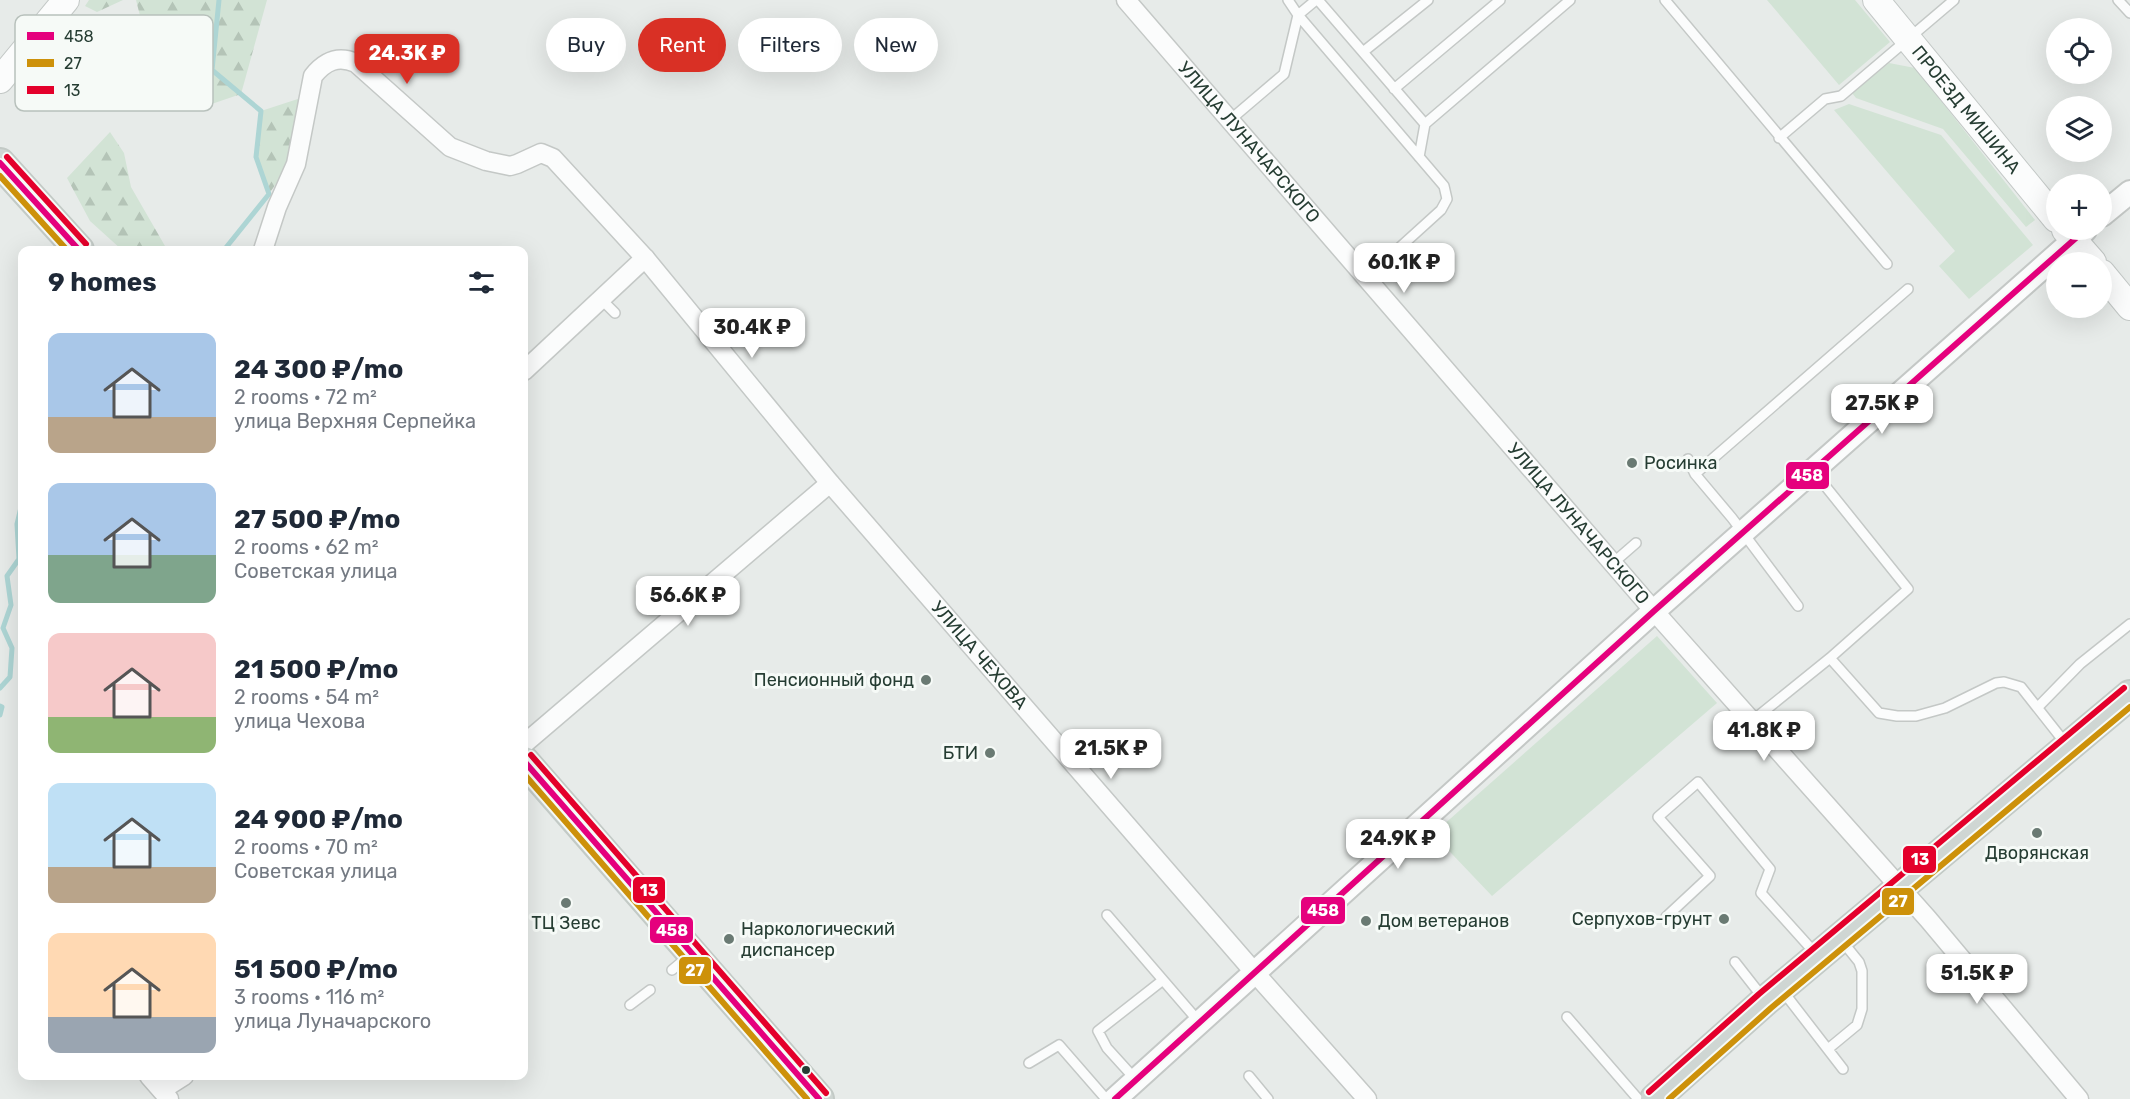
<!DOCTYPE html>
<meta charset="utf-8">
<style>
:root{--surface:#fff;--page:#f6f6f7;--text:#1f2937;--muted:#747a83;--accent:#d93025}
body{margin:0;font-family:Rubik,sans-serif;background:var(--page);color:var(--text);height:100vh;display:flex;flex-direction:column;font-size:22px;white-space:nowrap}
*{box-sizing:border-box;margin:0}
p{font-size:20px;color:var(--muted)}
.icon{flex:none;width:33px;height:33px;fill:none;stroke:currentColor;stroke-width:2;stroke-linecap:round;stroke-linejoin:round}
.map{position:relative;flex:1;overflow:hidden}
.drawer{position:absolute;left:18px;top:246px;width:510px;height:834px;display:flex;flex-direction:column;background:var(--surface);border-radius:12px;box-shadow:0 6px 24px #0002}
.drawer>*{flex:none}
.top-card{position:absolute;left:546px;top:18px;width:570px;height:54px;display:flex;gap:12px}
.controls{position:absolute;left:2046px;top:18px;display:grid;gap:12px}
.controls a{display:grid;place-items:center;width:66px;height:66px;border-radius:50%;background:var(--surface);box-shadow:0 6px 24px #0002;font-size:30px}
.price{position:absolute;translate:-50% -51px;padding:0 14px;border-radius:12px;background:#fff;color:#222;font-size:20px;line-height:39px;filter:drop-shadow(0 2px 3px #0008)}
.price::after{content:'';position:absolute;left:50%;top:36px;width:18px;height:14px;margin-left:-9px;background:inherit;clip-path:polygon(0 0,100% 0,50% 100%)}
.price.on{background:var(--accent);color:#fff}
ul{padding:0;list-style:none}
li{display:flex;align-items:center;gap:18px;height:150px;padding:0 30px}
li span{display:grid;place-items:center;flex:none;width:168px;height:120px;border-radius:12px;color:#555}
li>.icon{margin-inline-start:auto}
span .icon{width:72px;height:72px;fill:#fffc;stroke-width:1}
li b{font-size:26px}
h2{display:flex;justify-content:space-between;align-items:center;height:72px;padding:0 30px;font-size:26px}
.tag{padding:0 21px;border-radius:27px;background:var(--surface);box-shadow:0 6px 24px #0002;font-size:21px;line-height:54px}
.tag.on{background:var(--accent);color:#fff}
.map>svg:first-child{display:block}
.green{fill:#d2e3d5}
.forest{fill:url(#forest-firs)}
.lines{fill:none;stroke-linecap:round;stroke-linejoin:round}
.stream{stroke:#add5d4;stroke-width:5}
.service-casing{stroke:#c4c8c6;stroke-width:12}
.minor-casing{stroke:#c4c8c6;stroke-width:21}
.tertiary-casing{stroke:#c4c8c6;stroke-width:26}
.secondary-casing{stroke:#c3c8c6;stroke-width:28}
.primary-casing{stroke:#c3cac6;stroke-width:32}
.service{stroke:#fbfcfc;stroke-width:9}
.minor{stroke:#fbfcfc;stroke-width:18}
.tertiary{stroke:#fbfcfc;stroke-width:22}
.secondary{stroke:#fbfcfc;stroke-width:26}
.primary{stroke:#cfd6d3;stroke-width:28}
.bus-1-casing{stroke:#f6faf7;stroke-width:10}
.bus-2-casing{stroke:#f6faf7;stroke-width:10}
.bus-3-casing{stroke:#f6faf7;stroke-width:10}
.bus-1{stroke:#e5007d;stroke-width:6}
.bus-2{stroke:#cd910a;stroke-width:6}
.bus-3{stroke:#e4002b;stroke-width:6}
.poi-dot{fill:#6a7a73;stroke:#f6faf7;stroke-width:2}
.bus-dot{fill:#263d33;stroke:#f6faf7;stroke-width:2}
.labels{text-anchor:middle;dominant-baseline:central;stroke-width:6;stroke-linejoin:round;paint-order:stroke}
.street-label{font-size:18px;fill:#263d33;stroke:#f6faf7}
.poi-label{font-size:18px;fill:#263d33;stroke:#f6faf7;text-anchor:start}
.key{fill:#f6faf7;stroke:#b8c1bc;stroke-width:1.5}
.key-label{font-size:16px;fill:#263d33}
.line-badge{stroke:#f6faf7;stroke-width:2}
.badge-label{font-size:16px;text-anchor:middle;font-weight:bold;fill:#fff}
</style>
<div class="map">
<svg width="2130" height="1099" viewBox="0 0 2130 1099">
<defs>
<pattern id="forest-firs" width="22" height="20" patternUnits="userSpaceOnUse" patternTransform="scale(1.5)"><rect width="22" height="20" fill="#d2e3d5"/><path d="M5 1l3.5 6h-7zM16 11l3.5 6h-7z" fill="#b4c4b7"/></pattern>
</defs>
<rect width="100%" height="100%" fill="#e7ebe9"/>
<!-- green -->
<path class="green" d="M1767 0H1855L1890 42 1839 85Z
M1889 63 1915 68 2035 220 2026 227 1943 129 1856 98 1852 93Z
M1849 104 1941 135 2033 245 1969 299 1939 266 1955 251 1834 110Z
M1657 636 1717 703 1492 896 1433 834Z"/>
<!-- forest -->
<path class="forest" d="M89 0H123L97 12 85 6Z
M136 0H267L241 94 194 110 154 71Z
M307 96 295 156 269 194 256 157 261 111Z
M110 132 124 153 131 187 165 246 172 250H122L90 221 67 178Z"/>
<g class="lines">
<!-- stream -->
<path class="stream" d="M219 0 212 70 261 111 256 157 269 194 224 250
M0 688 10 677 12 648 3 628 11 605 7 576 19 559 17 524 22 503
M0 706 2 707 0 715"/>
<defs>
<path id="service" d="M1288 0 1298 15 1444 186 1447 199 1441 210 1366 278
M1318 0 1425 124 1570 0
M1665 0 1887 264
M2118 0 2130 13
M1363 52 1428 0
M1394 89 1500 0
M1230 120 1284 74 1298 15 1316 0
M1779 138 1825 99 1841 96 1954 0
M1419 157 1425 124
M601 299 615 313
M1688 459 1695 474 1732 518 1798 606
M1695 474 1908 289
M1613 563 1636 543
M1830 658 1879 713 1897 716H1916L1945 708 1996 683 2004 682 2021 687 2066 744
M2038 707 2080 664 2130 624
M1752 721 1830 658 1908 589 1814 472
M1107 915 1200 1023
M1666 917 1710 876 1658 817 1698 782 1770 869 1761 893 1815 953
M1735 962 1764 999
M672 970 690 955
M1782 990 1843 1069
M630 1005 650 990
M1567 1017 1638 1099
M1828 1049 1857 1025 1862 1009V971L1859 962 1842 941
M1029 1063 1059 1045 1106 1099
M1249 1076 1268 1099
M1136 1080 1107 1048 1098 1031 1163 980"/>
<g id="minor">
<path id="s1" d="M1126 0 1654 611 1928 919 2079 1099"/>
<path id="s2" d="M263 250 277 207 296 164 313 76C325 61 338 55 356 63L450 147 486 161 510 166 517 164 541 153 553 158 645 258 830 483 1255 973 1367 1099"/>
<path d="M524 371 645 258"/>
<path d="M524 744 830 483"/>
<path d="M149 1076 169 1099"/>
<path d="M162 1090 184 1076"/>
</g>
<path id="tertiary" d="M2102 215 2130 192
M1115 1099 1654 611 2085 230"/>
<g id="secondary">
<path id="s3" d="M1876 0 2056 219"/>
<path d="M0 80 66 0"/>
<path d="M2065 230 2093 262"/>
<path d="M2102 273 2130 307"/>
</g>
<path id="primary" d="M0 163 79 250
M524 761 819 1099
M1655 1099 1765 1001 2130 695"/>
</defs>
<!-- service casing -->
<use href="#service" class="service-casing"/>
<!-- minor casing -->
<use href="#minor" class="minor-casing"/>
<!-- tertiary casing -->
<use href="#tertiary" class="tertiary-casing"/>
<!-- secondary casing -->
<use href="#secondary" class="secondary-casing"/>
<!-- primary casing -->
<use href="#primary" class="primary-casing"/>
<!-- service -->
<use href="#service" class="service"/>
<!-- minor -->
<use href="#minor" class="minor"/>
<!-- tertiary -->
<use href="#tertiary" class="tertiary"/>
<!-- secondary -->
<use href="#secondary" class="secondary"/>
<!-- primary -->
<use href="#primary" class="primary"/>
<defs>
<path id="bus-1" d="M0 163 79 250
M524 761 819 1099
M1115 1099 1654 611 2085 230"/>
<path id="bus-2" d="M0 176 67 250
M524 774 807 1099
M1669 1099 1771 1008 2130 707"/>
<path id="bus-3" d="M7 157 86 244
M531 755 826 1093
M1649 1092 1759 994 2124 688"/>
</defs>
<!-- bus-1 casing -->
<use href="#bus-1" class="bus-1-casing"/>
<!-- bus-2 casing -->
<use href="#bus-2" class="bus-2-casing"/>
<!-- bus-3 casing -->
<use href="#bus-3" class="bus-3-casing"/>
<!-- bus-1 -->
<use href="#bus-1" class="bus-1"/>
<!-- bus-2 -->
<use href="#bus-2" class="bus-2"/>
<!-- bus-3 -->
<use href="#bus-3" class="bus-3"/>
</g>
<!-- markers -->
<g class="poi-dot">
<circle cx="1632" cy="463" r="6"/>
<circle cx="926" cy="680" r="6"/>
<circle cx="990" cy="753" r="6"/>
<circle cx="2037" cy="833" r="6"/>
<circle cx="566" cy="903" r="6"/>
<circle cx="1724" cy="919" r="6"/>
<circle cx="1366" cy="921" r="6"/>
<circle cx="729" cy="939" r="6"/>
</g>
<circle class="bus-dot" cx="806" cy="1070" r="5"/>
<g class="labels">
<!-- street labels -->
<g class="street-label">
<text stroke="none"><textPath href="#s3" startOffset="142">ПРОЕЗД МИШИНА</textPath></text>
<text stroke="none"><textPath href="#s1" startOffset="188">УЛИЦА ЛУНАЧАРСКОГО</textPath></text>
<text stroke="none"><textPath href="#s1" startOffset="692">УЛИЦА ЛУНАЧАРСКОГО</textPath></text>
<text stroke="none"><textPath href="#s2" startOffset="1122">УЛИЦА ЧЕХОВА</textPath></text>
</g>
<!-- poi labels -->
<g class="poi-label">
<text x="1644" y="463">Росинка</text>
<text x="914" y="680" text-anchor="end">Пенсионный фонд</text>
<text x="978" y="753" text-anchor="end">БТИ</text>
<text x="2037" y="853" text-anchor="middle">Дворянская</text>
<text x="1712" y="919" text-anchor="end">Серпухов-грунт</text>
<text x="1378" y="921">Дом ветеранов</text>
<text x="566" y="923" text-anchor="middle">ТЦ Зевс</text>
<text x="741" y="929">Наркологический<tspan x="741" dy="21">диспансер</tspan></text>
</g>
</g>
<!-- legend -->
<rect x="15" y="15" width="198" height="96" rx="9" class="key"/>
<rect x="27" y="32" width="27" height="8" fill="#e5007d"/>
<rect x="27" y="59" width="27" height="8" fill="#cd910a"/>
<rect x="27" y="86" width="27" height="8" fill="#e4002b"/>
<g class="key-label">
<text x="64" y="42">458</text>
<text x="64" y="69">27</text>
<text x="64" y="96">13</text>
</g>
<g class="line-badge">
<rect x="1785" y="461" width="45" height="29" rx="6" fill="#e5007d"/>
<rect x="1902" y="845" width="35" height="29" rx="6" fill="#e4002b"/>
<rect x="632" y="876" width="34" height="28" rx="6" fill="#e4002b"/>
<rect x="1881" y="887" width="34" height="29" rx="6" fill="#cd910a"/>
<rect x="1300" y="896" width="46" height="29" rx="6" fill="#e5007d"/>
<rect x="649" y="916" width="45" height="28" rx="6" fill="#e5007d"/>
<rect x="678" y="956" width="34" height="29" rx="6" fill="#cd910a"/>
</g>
<g class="badge-label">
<text x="1807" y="481">458</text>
<text x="1920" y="865">13</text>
<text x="649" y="896">13</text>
<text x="1898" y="907">27</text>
<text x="1323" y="916">458</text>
<text x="672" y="936">458</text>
<text x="695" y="976">27</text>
</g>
</svg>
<div class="controls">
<a><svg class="icon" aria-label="locate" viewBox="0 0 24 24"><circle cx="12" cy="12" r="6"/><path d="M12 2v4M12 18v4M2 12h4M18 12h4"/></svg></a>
<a><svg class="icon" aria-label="layers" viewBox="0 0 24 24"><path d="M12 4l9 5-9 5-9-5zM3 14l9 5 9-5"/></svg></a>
<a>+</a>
<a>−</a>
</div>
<b class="price on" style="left:407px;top:85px">24.3K ₽</b>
<b class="price" style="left:1404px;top:294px">60.1K ₽</b>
<b class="price" style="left:752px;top:359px">30.4K ₽</b>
<b class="price" style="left:1882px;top:435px">27.5K ₽</b>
<b class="price" style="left:688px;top:627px">56.6K ₽</b>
<b class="price" style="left:1764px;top:762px">41.8K ₽</b>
<b class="price" style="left:1111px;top:780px">21.5K ₽</b>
<b class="price" style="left:1398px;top:870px">24.9K ₽</b>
<b class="price" style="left:1977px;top:1005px">51.5K ₽</b>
<div class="top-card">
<a class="tag">Buy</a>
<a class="tag on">Rent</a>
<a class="tag">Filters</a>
<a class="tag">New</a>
</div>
<section class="drawer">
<h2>9 homes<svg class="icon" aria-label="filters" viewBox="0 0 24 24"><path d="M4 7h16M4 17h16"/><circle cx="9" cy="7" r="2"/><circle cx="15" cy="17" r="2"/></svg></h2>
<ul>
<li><span style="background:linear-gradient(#a9c7e8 70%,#b9a48a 0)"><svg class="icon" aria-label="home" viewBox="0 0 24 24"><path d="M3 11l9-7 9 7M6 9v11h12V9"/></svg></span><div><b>24 300 ₽/mo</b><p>2 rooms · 72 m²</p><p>улица Верхняя Серпейка</p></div></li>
<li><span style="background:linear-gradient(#a9c7e8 60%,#7fa58c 0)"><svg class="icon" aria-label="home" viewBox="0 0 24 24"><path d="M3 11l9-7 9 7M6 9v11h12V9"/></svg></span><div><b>27 500 ₽/mo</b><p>2 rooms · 62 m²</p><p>Советская улица</p></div></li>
<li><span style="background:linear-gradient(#f6c9c9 70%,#8fb573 0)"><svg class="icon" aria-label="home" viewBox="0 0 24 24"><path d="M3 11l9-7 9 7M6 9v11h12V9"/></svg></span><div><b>21 500 ₽/mo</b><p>2 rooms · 54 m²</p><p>улица Чехова</p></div></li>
<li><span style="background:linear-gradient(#bfe0f5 70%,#b9a48a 0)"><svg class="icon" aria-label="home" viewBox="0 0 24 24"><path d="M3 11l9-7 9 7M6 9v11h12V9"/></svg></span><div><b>24 900 ₽/mo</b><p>2 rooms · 70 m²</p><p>Советская улица</p></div></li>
<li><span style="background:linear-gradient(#ffd9b3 70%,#9aa5b1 0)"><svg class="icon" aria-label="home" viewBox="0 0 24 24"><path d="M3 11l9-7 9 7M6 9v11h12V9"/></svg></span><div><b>51 500 ₽/mo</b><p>3 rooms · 116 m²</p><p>улица Луначарского</p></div></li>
</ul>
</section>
</div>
